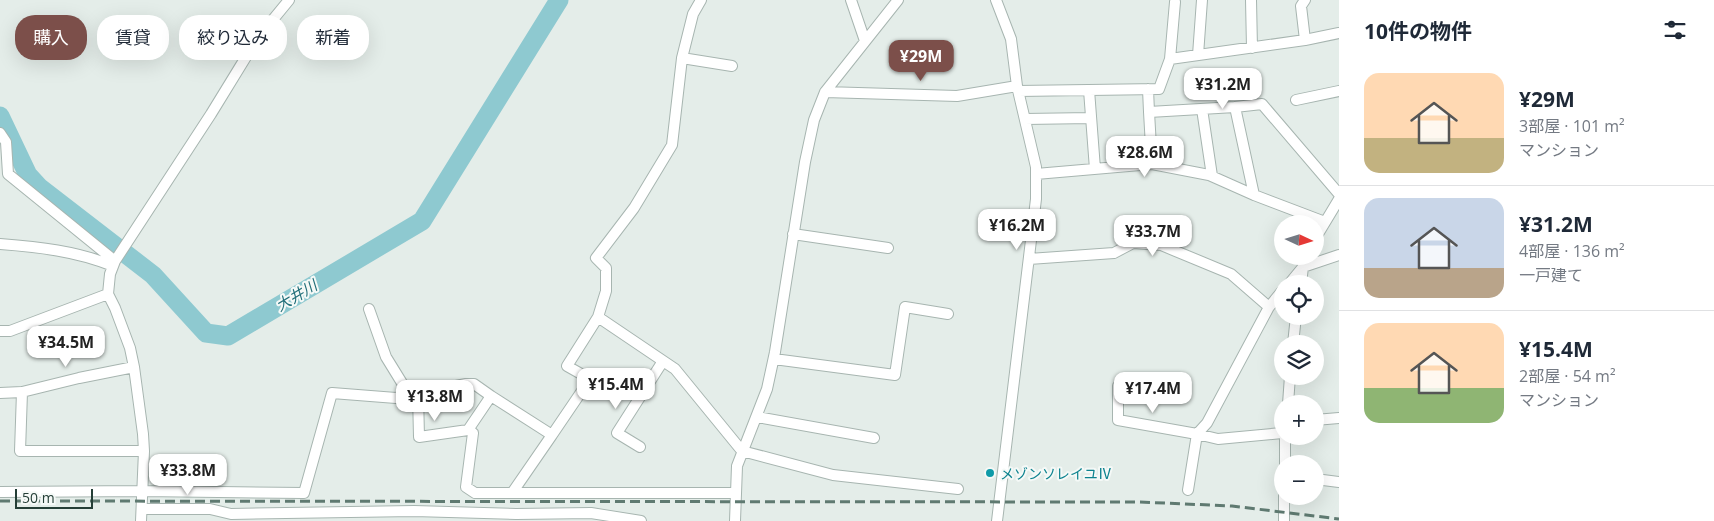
<!DOCTYPE html>
<html lang="ja">
<meta charset="utf-8">
<style>
:root{--surface:#fff;--page:#f2f2f3;--text:#1f2937;--muted:#747a83;--line:#e0e1e3;--accent:#7c4f4a}
body{margin:0;font-family:"Open Sans","Noto Sans JP",sans-serif;background:var(--page);color:var(--text);height:100vh;display:flex;flex-direction:column;font-size:19px;white-space:nowrap}
*{box-sizing:border-box;margin:0}
p{font-size:16px;color:var(--muted)}
.icon{flex:none;width:28px;height:28px;fill:none;stroke:currentColor;stroke-width:2;stroke-linecap:round;stroke-linejoin:round}
.map{position:relative;flex:1;overflow:hidden}
.details{display:flex;flex-direction:column;background:var(--surface);width:375px}
.details>*{flex:none}
.top-card{position:absolute;left:15px;top:15px;width:475px;height:45px;display:flex;gap:10px}
.needle{width:32px;rotate:94deg}
.controls{position:absolute;left:1274px;top:215px;display:grid;gap:10px}
.controls a{display:grid;place-items:center;width:50px;height:50px;border-radius:50%;background:var(--surface);box-shadow:0 5px 20px #0002;font-size:25px}
.scale{position:absolute;left:15px;bottom:12px;width:78px;box-sizing:border-box;padding-left:5px;border:2px solid #243e36;border-top:0;font-size:14px;line-height:18px;white-space:nowrap;color:#243e36;-webkit-text-stroke:4px #f5f9f7;paint-order:stroke}
.price{position:absolute;translate:-50% -42px;padding:0 11px;border-radius:10px;background:#fff;color:#222;font-size:16px;line-height:32px;filter:drop-shadow(0 1px 2px #0008)}
.price::after{content:'';position:absolute;left:50%;top:30px;width:15px;height:11px;margin-left:-8px;background:inherit;clip-path:polygon(0 0,100% 0,50% 100%)}
.price.active{background:var(--accent);color:#fff}
ul{padding:0;list-style:none}
li{display:flex;align-items:center;gap:15px;height:125px;padding:0 25px}
li+li{border-top:1px solid var(--line)}
li span{display:grid;place-items:center;flex:none;width:140px;height:100px;border-radius:15px;color:#555}
li>.icon{margin-inline-start:auto}
span .icon{width:60px;height:60px;fill:#fffc;stroke-width:1}
li b{font-size:21px}
h2{display:flex;justify-content:space-between;align-items:center;height:60px;padding:0 25px;font-size:21px}
.chip{padding:0 18px;border-radius:20px;background:var(--surface);box-shadow:0 5px 20px #0002;font-size:18px;line-height:45px}
.chip.active{background:var(--accent);color:#fff}
main{display:flex;flex:1;min-height:0}
.map>svg:first-child{display:block}
.lines{fill:none;stroke-linecap:round;stroke-linejoin:round}
.river{stroke:#8ec9d0;stroke-width:19}
.street-casing{stroke:#a7b5b0;stroke-width:12}
.street{stroke:#fff;stroke-width:10}
.rail{stroke:#5f7a71;stroke-width:3;stroke-dasharray:10 5;stroke-linecap:butt}
.culture-dot{fill:#0f9aa8;stroke:#f5f9f7;stroke-width:2}
.labels{text-anchor:middle;dominant-baseline:central;stroke-width:4;stroke-linejoin:round;paint-order:stroke}
.culture-label{font-size:14px;fill:#0d838f;stroke:#f5f9f7;text-anchor:start}
.water-label{font-size:15px;font-style:italic;fill:#206e79;stroke:#f5f9f7}
</style>
<main>
<div class="map">
<svg width="1339" height="521" viewBox="0 0 1339 521">
<rect width="100%" height="100%" fill="#e4ede9"/>
<g class="lines">
<!-- river -->
<path class="river" d="M0 116 28 175 39 187 153 275 206 333 228 336 422 221 559 0"/>
<defs>
<path id="street" d="M701 0 693 14 682 58 672 145 634 208 596 258 606 268V291L598 317 675 369 742 451 833 475 958 489
M851 0 865 41
M996 0 1011 39 1017 86 1036 167V199L997 521
M1251 0 1252 48
M1305 0 1301 6 1305 40 1339 33
M1198 55 1202 0
M682 58 732 66
M1170 59 1305 40
M1148 89 1149 112
M1089 90 1095 169
M1018 91 1159 89 1170 59 1175 2
M825 92 957 96 1017 86
M1296 100 1339 91
M1202 109 1212 176
M1025 119 1091 118
M0 133 6 142 8 174 115 261
M1152 164 1149 112 1235 107
M1036 174 1152 164 1209 175 1254 195
M1325 222 1254 195 1235 107 1262 104 1339 194
M793 234 888 248
M1315 239 1339 199
M0 244C38 247 77 251 113 266
M1029 259 1114 253 1133 243 1161 245 1231 274 1269 307
M1289 284 1303 267 1339 255
M1301 284 1303 267 1307 256
M369 309 386 357 410 396
M0 331H10L108 294
M1293 344 1296 316
M774 359 895 375 905 307 948 314
M1118 386V420L1197 434 1218 439 1282 433
M22 392 20 451H144
M0 393 22 392 79 378 134 367
M418 394 419 437 468 430
M1288 404 1290 376
M757 417 874 438
M1315 420 1339 418
M552 435 590 379 567 366 598 317
M640 447 617 433 663 361
M1285 464V436
M1315 479 1339 482
M1188 490 1197 434 1207 423 1269 307 1282 291
M0 492 143 491 304 493 332 393 396 398 466 384H474L491 396
M512 493 552 435 491 396 468 430 473 433 466 487 475 493H735
M1284 496V521
M142 509H210L231 514 414 511 516 514 591 513 641 521
M141 521 144 451 143 434 134 367 130 348 115 308 108 294 110 274 115 261 211 114 257 39 289 0
M735 521 737 466 767 389 775 352 805 162 814 120 825 92 898 0"/>
</defs>
<!-- street casing -->
<use href="#street" class="street-casing"/>
<!-- street -->
<use href="#street" class="street"/>
<!-- rail -->
<path class="rail" d="M0 501 1140 502 1232 506 1339 519"/>
</g>
<!-- markers -->
<circle class="culture-dot" cx="990" cy="473" r="5"/>
<g class="labels">
<!-- culture labels -->
<g class="culture-label">
<text x="1000" y="473">メゾンソレイユⅣ</text>
</g>
<!-- water labels -->
<g class="water-label">
<text transform="translate(296 295) rotate(-31)">大井川</text>
</g>
</g>
</svg>
<div class="controls">
<a><svg class="needle" viewBox="-14 -14 28 28"><path d="M0-13l5 13h-10z" fill="#e53935"/><path d="M0 13l5-13h-10z" fill="#747a83"/></svg></a>
<a><svg class="icon" aria-label="locate" viewBox="0 0 24 24"><circle cx="12" cy="12" r="6"/><path d="M12 2v4M12 18v4M2 12h4M18 12h4"/></svg></a>
<a><svg class="icon" aria-label="layers" viewBox="0 0 24 24"><path d="M12 4l9 5-9 5-9-5zM3 14l9 5 9-5"/></svg></a>
<a>+</a>
<a>−</a>
</div>
<div class="scale">50 m</div>
<b class="price active" style="left:921px;top:82px">¥29M</b>
<b class="price" style="left:1223px;top:110px">¥31.2M</b>
<b class="price" style="left:1145px;top:178px">¥28.6M</b>
<b class="price" style="left:1017px;top:251px">¥16.2M</b>
<b class="price" style="left:1153px;top:257px">¥33.7M</b>
<b class="price" style="left:66px;top:368px">¥34.5M</b>
<b class="price" style="left:616px;top:410px">¥15.4M</b>
<b class="price" style="left:1153px;top:414px">¥17.4M</b>
<b class="price" style="left:435px;top:422px">¥13.8M</b>
<b class="price" style="left:188px;top:496px">¥33.8M</b>
<div class="top-card">
<a class="chip active">購入</a>
<a class="chip">賃貸</a>
<a class="chip">絞り込み</a>
<a class="chip">新着</a>
</div>
</div>
<section class="details">
<h2>10件の物件<svg class="icon" aria-label="filters" viewBox="0 0 24 24"><path d="M4 7h16M4 17h16"/><circle cx="9" cy="7" r="2"/><circle cx="15" cy="17" r="2"/></svg></h2>
<ul>
<li><span style="background:linear-gradient(#ffd9b3 65%,#c2b280 0)"><svg class="icon" aria-label="home" viewBox="0 0 24 24"><path d="M3 11l9-7 9 7M6 9v11h12V9"/></svg></span><div><b>¥29M</b><p>3部屋 · 101 m²</p><p>マンション</p></div></li>
<li><span style="background:linear-gradient(#c9d6e8 70%,#b9a48a 0)"><svg class="icon" aria-label="home" viewBox="0 0 24 24"><path d="M3 11l9-7 9 7M6 9v11h12V9"/></svg></span><div><b>¥31.2M</b><p>4部屋 · 136 m²</p><p>一戸建て</p></div></li>
<li><span style="background:linear-gradient(#ffd9b3 65%,#8fb573 0)"><svg class="icon" aria-label="home" viewBox="0 0 24 24"><path d="M3 11l9-7 9 7M6 9v11h12V9"/></svg></span><div><b>¥15.4M</b><p>2部屋 · 54 m²</p><p>マンション</p></div></li>
</ul>
</section>
</main>
